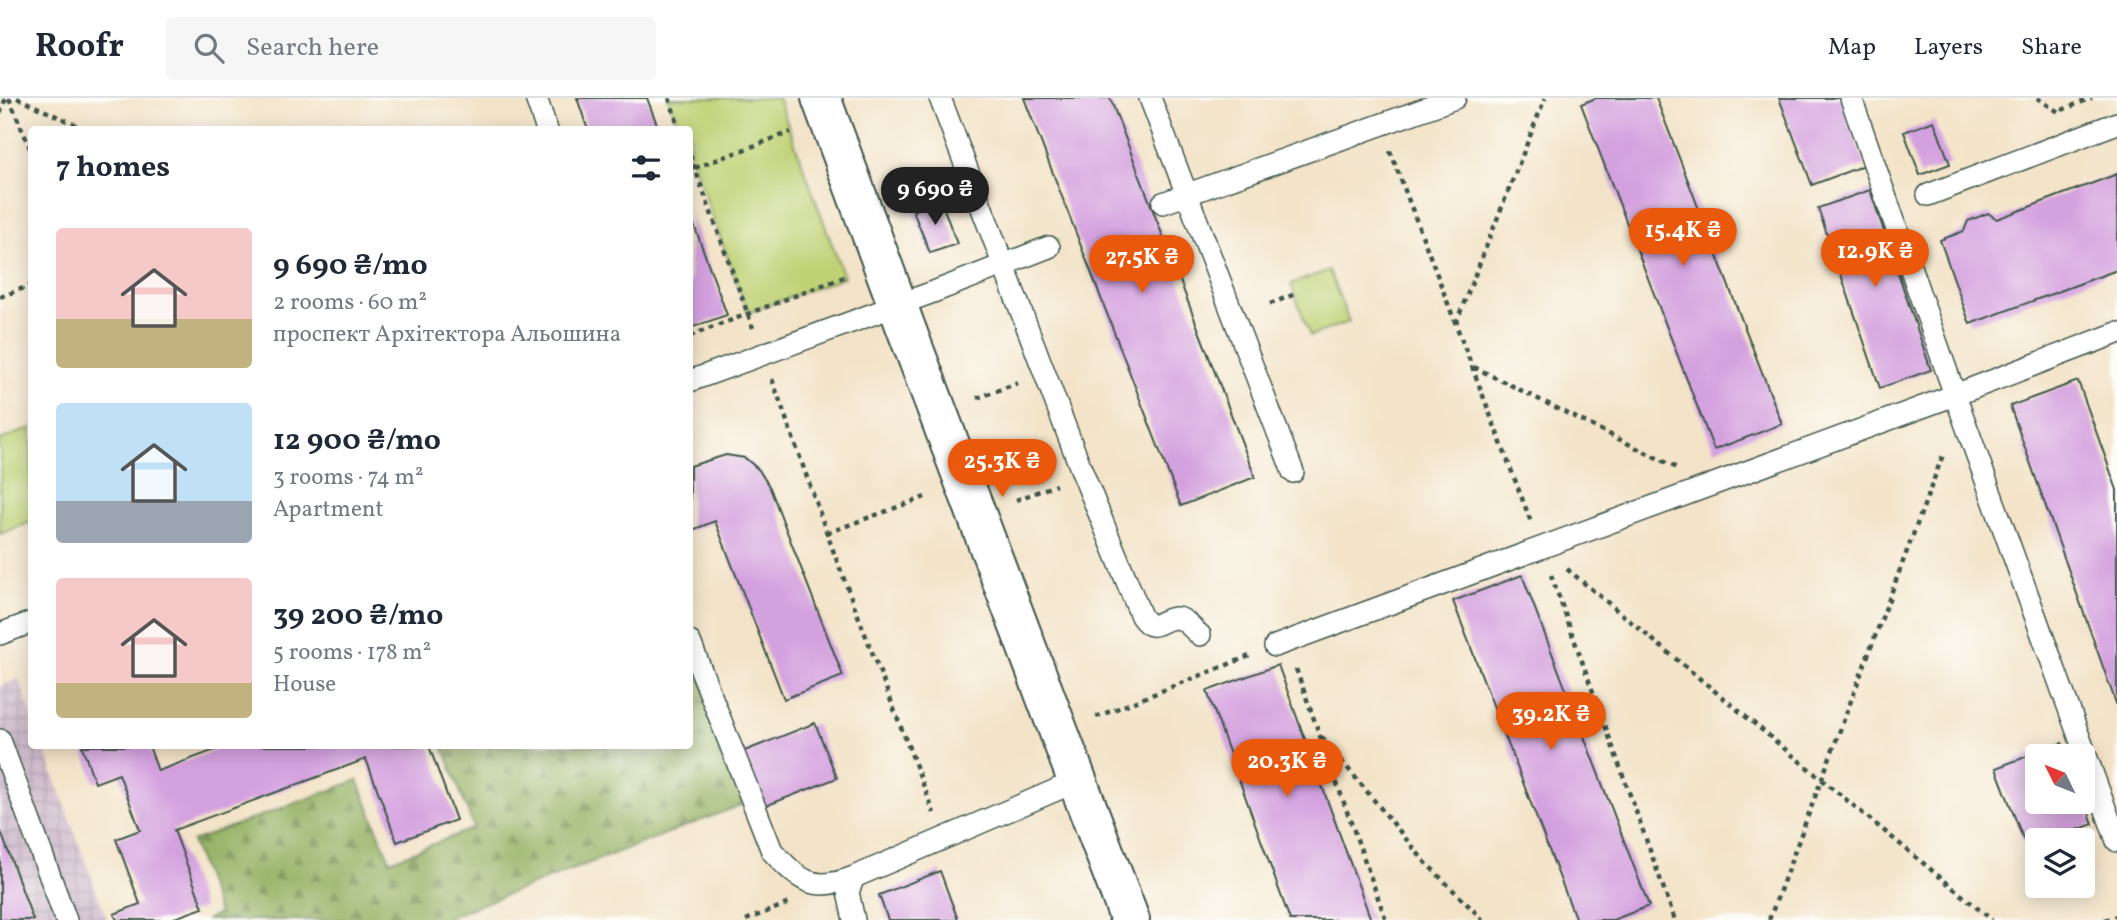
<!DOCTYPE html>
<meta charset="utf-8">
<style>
:root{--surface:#fff;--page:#f6f6f7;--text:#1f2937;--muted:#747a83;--line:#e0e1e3;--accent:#ea580c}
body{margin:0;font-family:Vollkorn,serif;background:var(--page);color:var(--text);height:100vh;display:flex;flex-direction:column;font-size:26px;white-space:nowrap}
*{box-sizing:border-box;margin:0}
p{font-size:23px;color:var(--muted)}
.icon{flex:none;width:38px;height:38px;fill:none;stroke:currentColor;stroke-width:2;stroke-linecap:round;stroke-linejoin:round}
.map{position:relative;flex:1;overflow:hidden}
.details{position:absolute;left:28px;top:28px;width:665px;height:623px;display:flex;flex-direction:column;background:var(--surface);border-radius:7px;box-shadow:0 4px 18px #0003}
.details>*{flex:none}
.needle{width:46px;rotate:313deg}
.tools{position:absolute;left:2025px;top:646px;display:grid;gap:14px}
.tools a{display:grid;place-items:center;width:70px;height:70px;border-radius:7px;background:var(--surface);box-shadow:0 4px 18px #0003;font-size:35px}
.price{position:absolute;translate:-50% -60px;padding:0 16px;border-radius:24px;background:var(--accent);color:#fff;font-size:23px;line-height:46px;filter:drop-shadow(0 2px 4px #0008)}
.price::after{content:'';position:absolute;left:50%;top:42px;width:21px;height:16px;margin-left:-10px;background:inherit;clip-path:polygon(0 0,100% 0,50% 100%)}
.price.on{background:#222;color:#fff}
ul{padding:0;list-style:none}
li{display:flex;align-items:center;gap:21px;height:175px;padding:0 28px}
li span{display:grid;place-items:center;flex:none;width:196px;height:140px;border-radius:7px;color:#555}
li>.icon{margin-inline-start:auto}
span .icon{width:84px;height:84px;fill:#fffc;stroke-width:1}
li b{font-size:30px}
h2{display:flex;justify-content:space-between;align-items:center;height:84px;padding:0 28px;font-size:30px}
header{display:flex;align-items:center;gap:42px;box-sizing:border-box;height:98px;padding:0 35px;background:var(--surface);border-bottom:2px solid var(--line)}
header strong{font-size:33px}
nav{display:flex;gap:38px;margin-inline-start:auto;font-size:24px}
.search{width:490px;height:63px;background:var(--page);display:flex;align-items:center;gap:18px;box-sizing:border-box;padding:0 24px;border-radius:7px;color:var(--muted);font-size:26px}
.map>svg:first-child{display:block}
.industrial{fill:url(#industrial-grid)}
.green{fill:#bfd174;stroke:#6f8754;stroke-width:2}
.forest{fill:url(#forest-firs);stroke:#5b784d;stroke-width:2}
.building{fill:#d4a1df}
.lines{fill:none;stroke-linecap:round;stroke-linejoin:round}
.lane-casing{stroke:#3f564a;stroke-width:24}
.secondary-casing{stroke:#3f564a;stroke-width:42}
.path{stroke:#3f564a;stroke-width:4.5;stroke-dasharray:5 5;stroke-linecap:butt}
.lane{stroke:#fff;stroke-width:21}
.secondary{stroke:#fff;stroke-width:38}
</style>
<header>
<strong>Roofr</strong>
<div class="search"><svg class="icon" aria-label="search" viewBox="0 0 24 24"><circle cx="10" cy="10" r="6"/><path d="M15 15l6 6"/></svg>Search here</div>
<nav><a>Map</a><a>Layers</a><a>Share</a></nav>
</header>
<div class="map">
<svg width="2117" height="822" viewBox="0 0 2117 822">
<defs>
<pattern id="industrial-grid" width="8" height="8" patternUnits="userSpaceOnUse" patternTransform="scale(1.75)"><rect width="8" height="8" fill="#d0bdcd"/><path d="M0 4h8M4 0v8" fill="none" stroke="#b2a3b1"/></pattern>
<pattern id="forest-firs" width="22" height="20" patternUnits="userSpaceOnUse" patternTransform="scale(1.75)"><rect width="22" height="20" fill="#97b366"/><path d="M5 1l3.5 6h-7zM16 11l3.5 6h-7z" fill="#7b9355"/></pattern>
</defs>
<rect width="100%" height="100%" fill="#fdfcf7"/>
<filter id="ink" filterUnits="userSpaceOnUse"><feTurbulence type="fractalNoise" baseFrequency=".0143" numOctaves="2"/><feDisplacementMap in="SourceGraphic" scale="14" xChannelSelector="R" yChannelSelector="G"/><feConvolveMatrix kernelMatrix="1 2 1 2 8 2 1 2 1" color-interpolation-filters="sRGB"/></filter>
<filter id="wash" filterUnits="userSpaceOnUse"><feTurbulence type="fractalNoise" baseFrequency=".00686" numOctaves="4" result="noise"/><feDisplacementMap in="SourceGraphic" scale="28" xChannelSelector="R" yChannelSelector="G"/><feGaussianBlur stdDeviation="1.57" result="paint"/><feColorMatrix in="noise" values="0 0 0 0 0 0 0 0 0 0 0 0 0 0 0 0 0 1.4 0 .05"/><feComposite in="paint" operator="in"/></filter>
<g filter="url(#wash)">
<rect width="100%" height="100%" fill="#f3e3c8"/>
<!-- industrial -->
<path class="industrial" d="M19 581 31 616 32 648H43L107 822H0V588Z"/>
<!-- green -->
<path class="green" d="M668 0H778L844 179 748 215 690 57V32L680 31Z
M1329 172 1349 224 1310 238 1291 186Z
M31 330V424L0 436V342Z"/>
<!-- forest -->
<path class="forest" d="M690 544 752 703 440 822H205L219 816 192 743 358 682 390 763 474 730 443 648H690Z"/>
<g id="blocks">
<!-- building -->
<path class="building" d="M577 0H647L659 32H588Z
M1024 0H1110L1255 379 1181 408Z
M1596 0H1656L1782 326 1714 352 1581 6Z
M1779 0H1840L1865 67 1812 87Z
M1934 23 1950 66 1920 77 1904 34Z
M2117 76V172L1970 226 1940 142 1964 133 1968 123 1988 115 1997 121Z
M1870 92 1931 272 1880 290 1818 110Z
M941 103 957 146 930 155 913 113Z
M690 116 727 217 690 230Z
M2078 283 2117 392V608L2010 308Z
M726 357 745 360 759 372 770 390 843 578 784 601 715 423 690 433V368Z
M1522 477 1649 808 1613 822H1576L1453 503Z
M1278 567 1295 614 1371 822H1290L1207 593Z
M815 625 837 680 763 709 742 654Z
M2062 645 2068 658H2037V704H2082L2083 698 2093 726 2050 742H2037V747L2027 751 1996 670Z
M82 648H149L158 673 218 651 217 648H429L456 722 397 744 366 661 174 732 203 810 169 822H117L114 816 140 806 116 741 140 732 119 676 95 685Z
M0 731 33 822H0Z
M940 773 958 822H888L879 797Z"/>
</g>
</g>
<g filter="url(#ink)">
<use href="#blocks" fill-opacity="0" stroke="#3f564a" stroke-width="2"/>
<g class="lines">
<defs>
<path id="lane" d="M536 0 547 32
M940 0 1083 376 1141 518C1154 538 1161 519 1177 520 1186 521 1193 532 1200 537
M1150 0 1293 374
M1851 0 1955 297 2117 235
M1928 97 2117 25
M1163 105 1455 0
M690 283 936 193 1049 149
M0 536 32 524
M690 544 772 753C800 783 813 795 854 779
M1275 548 1955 297 2117 743
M0 642 66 822
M854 822 848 794 854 779 1077 683"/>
<path id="secondary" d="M821 0 906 230 1130 822"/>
</defs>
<!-- lane casing -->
<use href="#lane" class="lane-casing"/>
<!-- secondary casing -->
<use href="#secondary" class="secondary-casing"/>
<!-- path -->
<path class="path" d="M9 0 32 55
M17 0 87 32
M669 0 680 32
M2037 0 2060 15
M2062 12 2092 0
M0 15 6 0
M1390 53 1531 424
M690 57 753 230
M695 70 791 34
M0 199 32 187
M1270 206 1295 196
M1456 225 1545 0
M690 238 844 179
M1474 269 1677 370
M772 281 834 455 934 715
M977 300 1018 285
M1016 402 1056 387
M827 435 925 399
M1567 471 1992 822
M1551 477 1675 822
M1296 571 1386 822
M1096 619 1252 557
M1322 639 1425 764 1483 822
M746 822 789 805
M1769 822 1944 354
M2105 822 2117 818"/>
<!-- lane -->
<use href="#lane" class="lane"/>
<!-- secondary -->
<use href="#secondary" class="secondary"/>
</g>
</g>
</svg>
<div class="tools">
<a><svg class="needle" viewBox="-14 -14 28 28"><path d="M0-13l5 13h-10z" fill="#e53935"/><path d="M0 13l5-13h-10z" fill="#747a83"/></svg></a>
<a><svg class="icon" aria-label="layers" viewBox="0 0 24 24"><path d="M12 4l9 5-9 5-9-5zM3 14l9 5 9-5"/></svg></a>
</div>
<b class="price on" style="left:935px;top:129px">9 690 ₴</b>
<b class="price" style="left:1683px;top:170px">15.4K ₴</b>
<b class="price" style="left:1875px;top:191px">12.9K ₴</b>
<b class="price" style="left:1142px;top:197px">27.5K ₴</b>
<b class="price" style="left:1002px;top:401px">25.3K ₴</b>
<b class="price" style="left:1551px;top:654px">39.2K ₴</b>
<b class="price" style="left:1287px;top:701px">20.3K ₴</b>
<section class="details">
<h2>7 homes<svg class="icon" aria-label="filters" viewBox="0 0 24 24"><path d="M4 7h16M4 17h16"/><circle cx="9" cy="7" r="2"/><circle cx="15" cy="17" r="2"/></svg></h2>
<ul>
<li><span style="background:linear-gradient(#f6c9c9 65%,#c2b280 0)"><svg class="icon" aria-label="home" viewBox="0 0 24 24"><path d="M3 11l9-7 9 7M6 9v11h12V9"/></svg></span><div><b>9 690 ₴/mo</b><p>2 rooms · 60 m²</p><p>проспект Архітектора Альошина</p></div></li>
<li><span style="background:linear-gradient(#bfe0f5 70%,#9aa5b1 0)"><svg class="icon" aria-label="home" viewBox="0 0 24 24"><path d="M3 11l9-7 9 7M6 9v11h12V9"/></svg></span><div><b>12 900 ₴/mo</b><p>3 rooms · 74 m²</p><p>Apartment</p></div></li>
<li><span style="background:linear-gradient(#f6c9c9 75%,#c2b280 0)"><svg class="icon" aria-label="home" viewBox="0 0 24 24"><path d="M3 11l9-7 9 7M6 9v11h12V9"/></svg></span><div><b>39 200 ₴/mo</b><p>5 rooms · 178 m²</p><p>House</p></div></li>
</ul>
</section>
</div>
